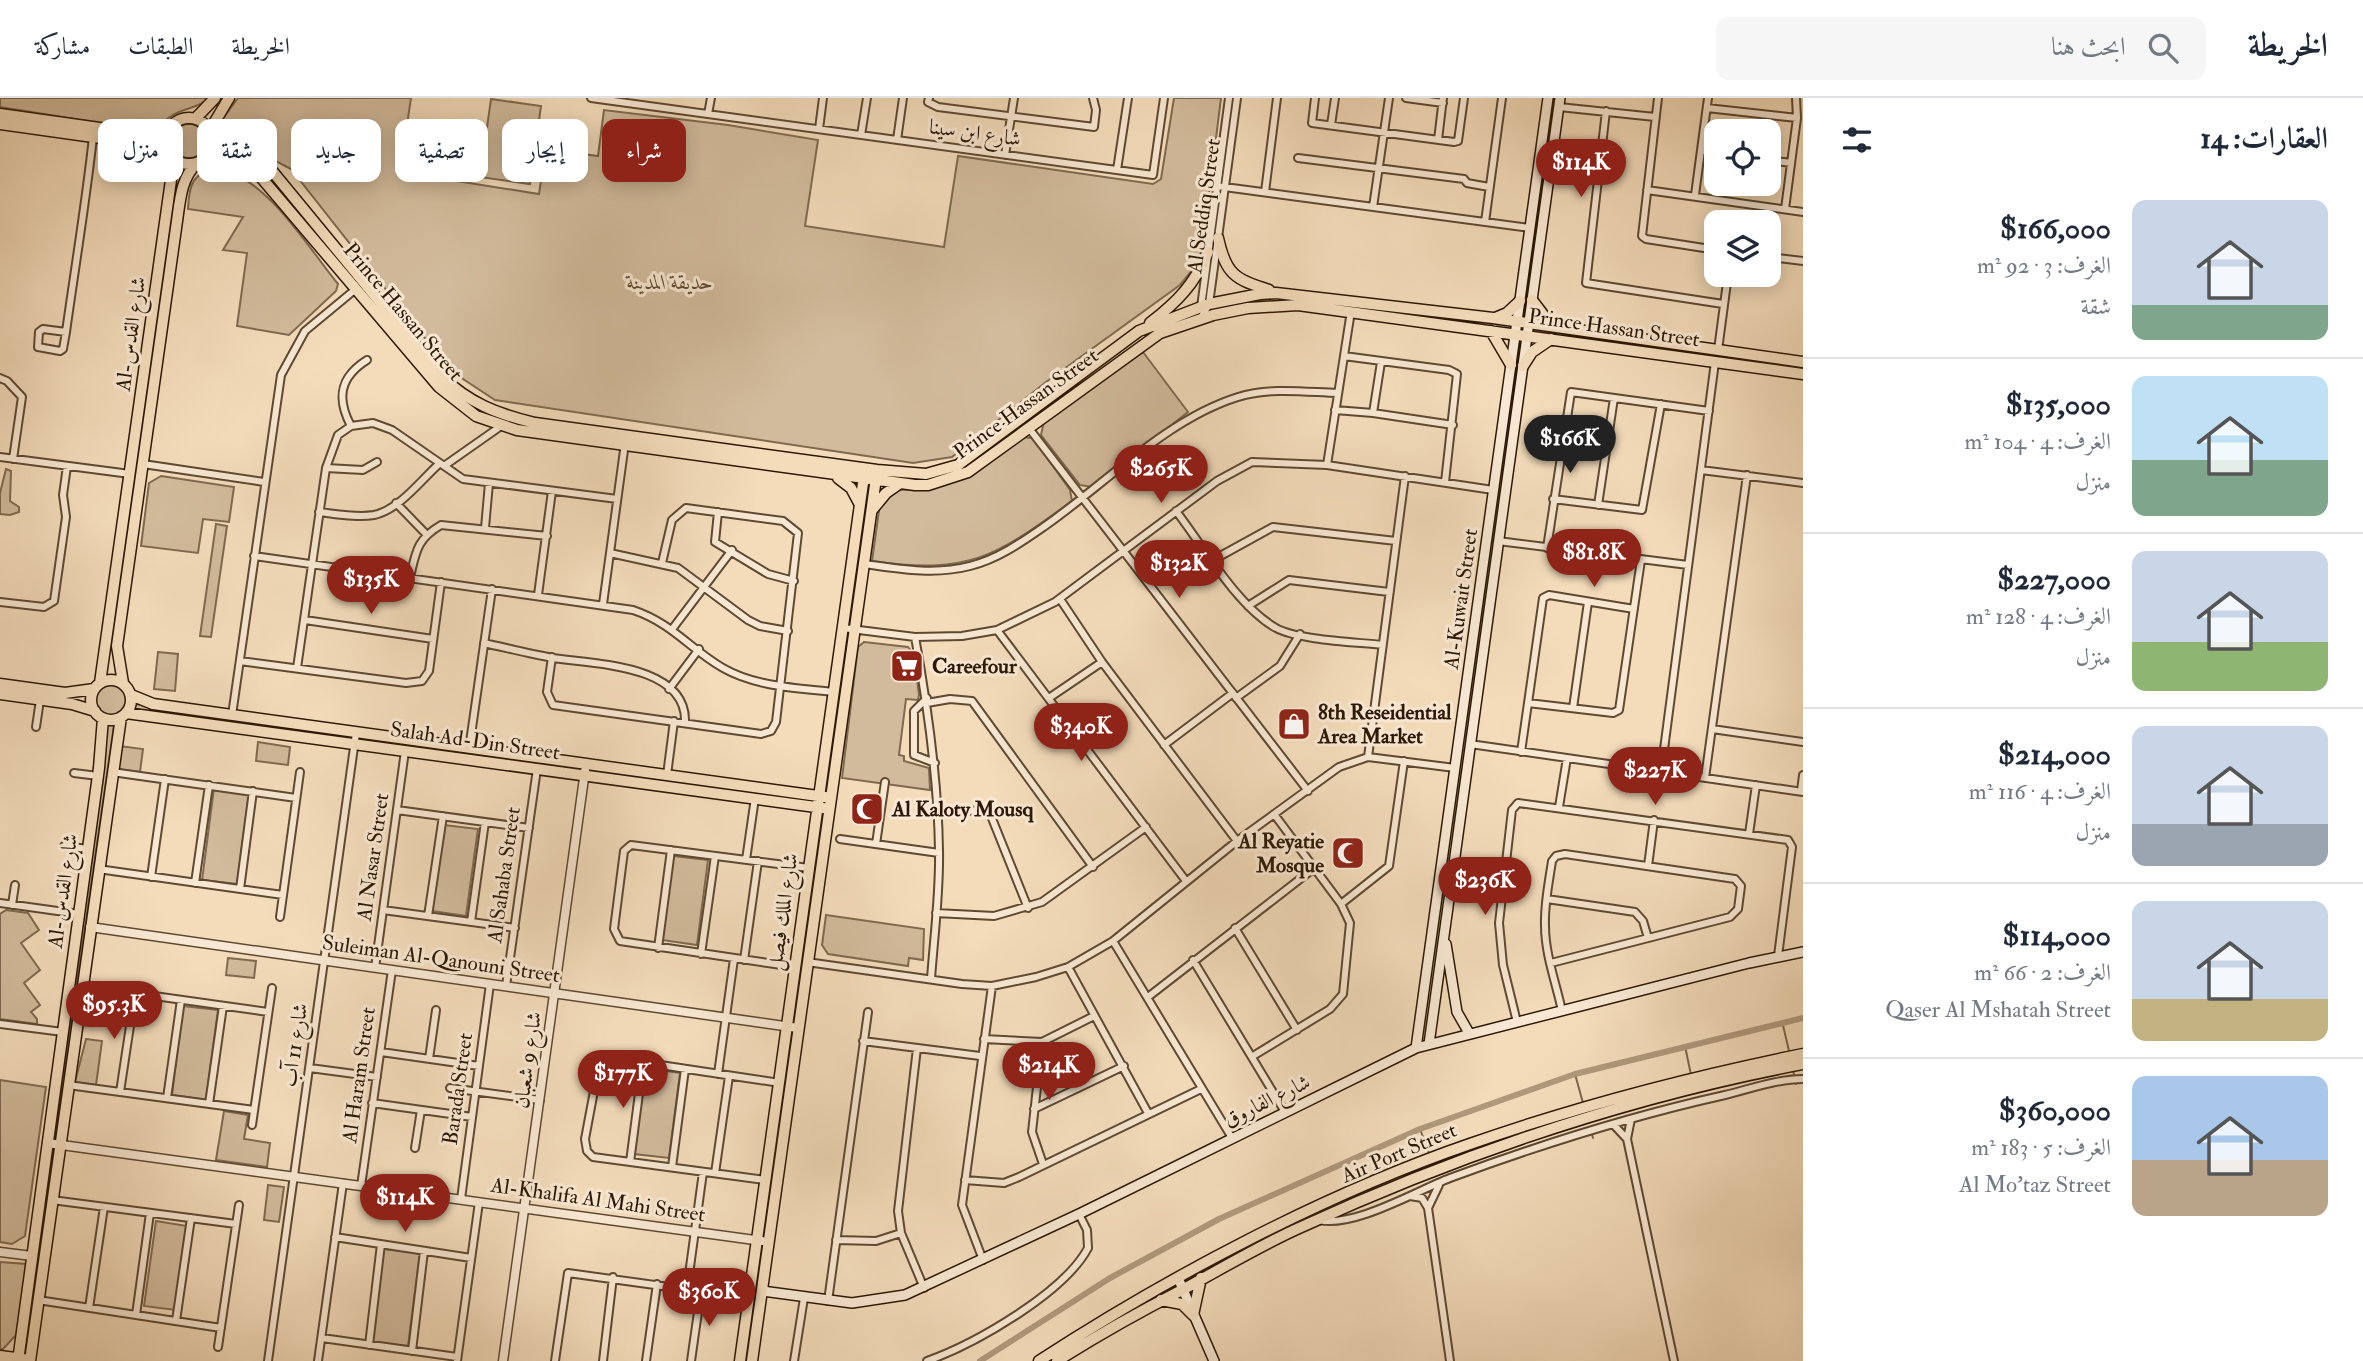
<!DOCTYPE html>
<html lang="ar">
<meta charset="utf-8">
<style>
:root{--surface:#fff;--page:#f6f6f7;--text:#1f2937;--muted:#747a83;--line:#e0e1e3;--accent:#8f2418}
body{margin:0;font-family:"IM FELL Double Pica",Amiri,serif;background:var(--page);color:var(--text);direction:rtl;height:100vh;display:flex;flex-direction:column;font-size:26px;white-space:nowrap}
*{box-sizing:border-box;margin:0}
p{font-size:23px;color:var(--muted)}
.icon{flex:none;width:38px;height:38px;fill:none;stroke:currentColor;stroke-width:2;stroke-linecap:round;stroke-linejoin:round}
.map{position:relative;flex:1;overflow:hidden;direction:ltr}
.sheet{display:flex;flex-direction:column;background:var(--surface);width:560px}
.sheet>*{flex:none}
.guide{position:absolute;left:21px;top:21px;width:665px;height:63px;direction:rtl;display:flex;gap:14px}
.buttons{position:absolute;left:1704px;top:21px;display:grid;gap:14px}
.buttons a{display:grid;place-items:center;width:77px;height:77px;border-radius:14px;background:var(--surface);box-shadow:0 4px 18px #0003;font-size:35px}
.price{position:absolute;translate:-50% -60px;padding:0 16px;border-radius:24px;background:var(--accent);color:#fff;font-size:23px;line-height:46px;filter:drop-shadow(0 2px 4px #0008)}
.price::after{content:'';position:absolute;left:50%;top:42px;width:21px;height:16px;margin-left:-10px;background:inherit;clip-path:polygon(0 0,100% 0,50% 100%)}
.price.active{background:#222;color:#fff}
ul{padding:0;list-style:none}
li{display:flex;align-items:center;gap:21px;height:175px;padding:0 35px}
li+li{border-top:2px solid var(--line)}
li span{display:grid;place-items:center;flex:none;width:196px;height:140px;border-radius:14px;color:#555}
li>.icon{margin-inline-start:auto}
span .icon{width:84px;height:84px;fill:#fffc;stroke-width:1}
li b{font-size:30px}
h2{display:flex;justify-content:space-between;align-items:center;height:84px;padding:0 35px;font-size:30px}
.pill{padding:0 24px;border-radius:14px;background:var(--surface);box-shadow:0 4px 18px #0003;font-size:24px;line-height:63px}
.pill.active{background:var(--accent);color:#fff}
header{display:flex;align-items:center;gap:42px;box-sizing:border-box;height:98px;padding:0 35px;background:var(--surface);border-bottom:2px solid var(--line)}
header strong{font-size:33px}
nav{display:flex;gap:38px;margin-inline-start:auto;font-size:24px}
.search{width:490px;height:63px;background:var(--page);display:flex;align-items:center;gap:18px;box-sizing:border-box;padding:0 24px;border-radius:14px;color:var(--muted);font-size:26px}
main{display:flex;flex:1;min-height:0}
.map>svg:first-child{display:block}
.green{fill:#d2bb9c;stroke:#7f6a50;stroke-width:2}
.lines{fill:none;stroke-linecap:round;stroke-linejoin:round}
.stream{stroke:#7b654d;stroke-width:2}
.canal{stroke:#b0997d;stroke-width:6}
.minor-casing{stroke:#5e4932;stroke-width:10}
.tertiary-casing{stroke:#5e4932;stroke-width:11}
.secondary-casing{stroke:#2c1805;stroke-width:12}
.primary-casing{stroke:#2c1805;stroke-width:13}
.minor{stroke:#f8e8d3;stroke-width:6}
.tertiary{stroke:#f8e8d3;stroke-width:8}
.secondary{stroke:#f8e8d3;stroke-width:9}
.primary{stroke:#f4dcbb;stroke-width:10}
.labels{text-anchor:middle;dominant-baseline:central;stroke-width:6;stroke-linejoin:round;paint-order:stroke}
.street-label{font-size:21px;fill:#2c1805;stroke:#f8e8d3}
.park-label{font-size:21px;font-style:italic;fill:#5e4932;stroke:#f8e8d3}
.poi-label{font-size:21px;font-weight:bold;fill:#2c1805;stroke:#f8e8d3;text-anchor:start}
</style>
<header>
<strong>الخريطة</strong>
<div class="search"><svg class="icon" aria-label="search" viewBox="0 0 24 24"><circle cx="10" cy="10" r="6"/><path d="M15 15l6 6"/></svg>ابحث هنا</div>
<nav><a>الخريطة</a><a>الطبقات</a><a>مشاركة</a></nav>
</header>
<main>
<section class="sheet">
<h2>العقارات: 14<svg class="icon" aria-label="filters" viewBox="0 0 24 24"><path d="M4 7h16M4 17h16"/><circle cx="9" cy="7" r="2"/><circle cx="15" cy="17" r="2"/></svg></h2>
<ul>
<li><span style="background:linear-gradient(#c9d6e8 75%,#7fa58c 0)"><svg class="icon" aria-label="home" viewBox="0 0 24 24"><path d="M3 11l9-7 9 7M6 9v11h12V9"/></svg></span><div><b>$166,000</b><p>الغرف: 3 · 92 m²</p><p>شقة</p></div></li>
<li><span style="background:linear-gradient(#bfe0f5 60%,#7fa58c 0)"><svg class="icon" aria-label="home" viewBox="0 0 24 24"><path d="M3 11l9-7 9 7M6 9v11h12V9"/></svg></span><div><b>$135,000</b><p>الغرف: 4 · 104 m²</p><p>منزل</p></div></li>
<li><span style="background:linear-gradient(#c9d6e8 65%,#8fb573 0)"><svg class="icon" aria-label="home" viewBox="0 0 24 24"><path d="M3 11l9-7 9 7M6 9v11h12V9"/></svg></span><div><b>$227,000</b><p>الغرف: 4 · 128 m²</p><p>منزل</p></div></li>
<li><span style="background:linear-gradient(#c9d6e8 70%,#9aa5b1 0)"><svg class="icon" aria-label="home" viewBox="0 0 24 24"><path d="M3 11l9-7 9 7M6 9v11h12V9"/></svg></span><div><b>$214,000</b><p>الغرف: 4 · 116 m²</p><p>منزل</p></div></li>
<li><span style="background:linear-gradient(#c9d6e8 70%,#c2b280 0)"><svg class="icon" aria-label="home" viewBox="0 0 24 24"><path d="M3 11l9-7 9 7M6 9v11h12V9"/></svg></span><div><b>$114,000</b><p>الغرف: 2 · 66 m²</p><p>Qaser Al Mshatah Street</p></div></li>
<li><span style="background:linear-gradient(#a9c7e8 60%,#b9a48a 0)"><svg class="icon" aria-label="home" viewBox="0 0 24 24"><path d="M3 11l9-7 9 7M6 9v11h12V9"/></svg></span><div><b>$360,000</b><p>الغرف: 5 · 183 m²</p><p>Al Mo'taz Street</p></div></li>
</ul>
</section>
<div class="map">
<svg width="1803" height="1263" viewBox="0 0 1803 1263">
<rect width="100%" height="100%" fill="#f4dcbb"/>
<filter id="stains"><feTurbulence type="fractalNoise" baseFrequency=".00286" numOctaves="4"/><feColorMatrix values="0 0 0 0 .2 0 0 0 0 .09 0 0 0 0 .02 0 0 0 .5 -.17"/></filter>
<radialGradient id="worn" r=".72"><stop offset=".6" stop-color="#630" stop-opacity="0"/><stop offset="1" stop-color="#630" stop-opacity=".3"/></radialGradient>
<!-- green -->
<path class="green" d="M0 0H210C199 9 191 9 179 14 164 20 164 28 144 32L0 9Z
M238 0H411L400 74 539 96 546 51 598 58 604 12 728 27 818 42 805 128 944 149 958 58 1153 86 1161 81 1174 0H1221L1202 152 1194 170 1180 187 1046 284 952 359 913 365 495 302 463 281 421 236 291 71 242 45 225 39 219 26Z
M491 1 541 8 530 86 480 79Z
M172 43a17 17 0 1 1 34 0a17 17 0 1 1-34 0Z
M218 70C267 80 307 148 338 186L336 193 289 237 237 228 247 155 223 152 243 119 188 111C189 86 193 74 218 70Z
M1143 254 1188 314 1092 389 1080 387 1041 337 1044 323Z
M1021 339 1033 340 1070 392 1072 403C995 459 970 477 872 463L882 391C945 397 973 376 1021 339Z
M6 371 11 373 10 403 19 409V414L10 417 0 416V395Z
M161 378 234 389 229 424 203 421 198 455 141 448 149 385Z
M216 426 227 428 211 539 200 538Z
M864 544 908 549 914 557 919 597 918 602 906 601 899 657 904 658V663L929 670 930 692 842 680 858 549Z
M158 554 178 556 175 593 154 591Z
M94 602a17 17 0 1 1 34 0a17 17 0 1 1-34 0Z
M135 606 346 637 348 638V642L134 612Z
M111 626 114 627 55 1037 107 627Z
M365 641 581 668 580 674 364 645Z
M258 644 290 649 288 667 256 663Z
M119 648 143 651 140 674 116 671Z
M214 690 249 695 237 786 202 782Z
M444 727 478 731 466 818 432 813Z
M673 758 708 762 697 847 662 842Z
M6 812 28 815 39 832 21 845 40 872 24 885 40 907 31 914 37 921V926L0 921V816Z
M826 817 924 831 923 862 909 860 908 868 828 856 822 847Z
M228 860 256 863 254 880 226 877Z
M183 908 218 912 206 1002 172 997Z
M86 941 102 943 96 987 75 984Z
M646 970 680 975 669 1060 634 1056Z
M0 982 46 989 25 1138 12 1146 0 1144Z
M224 1013 248 1017 244 1041 270 1045 267 1069 216 1062Z
M49 1054H54L28 1254H22Z
M268 1087 284 1089 279 1124 264 1122Z
M156 1123 187 1128 175 1212 144 1208Z
M383 1151 420 1155 408 1248 371 1244Z
M0 1164 27 1166 16 1237 3 1251H0Z"/>
<g class="lines">
<!-- stream -->
<path class="stream" d="M1782 923 1789 953
M1685 948 1691 977
M1793 972 1796 986
M1575 976 1583 1005
M1420 1031 1430 1058
M1591 1034 1593 1040"/>
<!-- canal -->
<path class="canal" d="M980 1263 1110 1180 1219 1121 1420 1031 1575 976 1803 920"/>
<defs>
<path id="minor" d="M591 0 1153 77 1164 0
M929 0 928 4 938 9 1094 29 1096 12 1093 0
M1315 0 1312 25 1454 44 1458 43 1464 0
M1406 0 1443 5
M1658 0 1642 138 1646 141 1717 152
M1559 9 1655 19
M1707 10 1797 20
M1606 13 1586 185 1723 206
M708 16 711 0
M1331 27 1335 0
M819 31 823 0
M861 37 867 0
M897 42 903 0
M1438 42 1443 0
M1701 52 1717 55
M1005 57 1014 0
M1298 60 1464 81 1467 85 1489 89
M1769 62 1791 65
M1117 72 1128 0
M1217 88 1530 130
M1647 92 1803 114
M1265 94 1277 0
M1695 97 1708 0
M1373 109 1389 0
M1785 111 1797 20 1796 0
M1485 124 1502 0
M1769 159 1803 163
M1201 209 1229 0
M1201 220 1209 206 1237 0
M66 234 43 231 39 234 38 249 60 253 63 251 66 234C75 169 86 104 93 39
M1718 252 1728 177
M1344 258 1449 272 1457 276 1445 384
M1381 264 1373 315 1453 327
M0 280 7 283 22 299 13 361
M1335 312 1373 315
M351 328C336 300 340 279 367 262
M1028 329 1308 693
M0 359 130 376
M143 366 264 384
M1327 367 1351 213
M444 368 501 328
M326 370 363 372 377 364
M1701 372 1803 385
M1553 401 1642 412 1661 306
M396 405 426 436
M1598 407 1614 300
M1176 413C1203 448 1237 508 1276 530 1298 542 1355 544 1382 547
M319 414C337 416 357 420 374 417 399 412 421 382 439 366
M718 414 715 444 768 476 794 483
M485 430 489 385
M1498 443 1688 467
M1547 450 1571 294 1709 313
M610 455 678 470 748 522 760 528 788 533
M254 458 633 512C672 525 690 551 723 570 756 589 798 590 834 594
M1213 462 1273 429 1396 443
M865 466C900 471 935 477 970 468 998 461 1022 444 1045 428 1105 386 1167 321 1238 299 1270 289 1305 294 1338 295
M410 479C416 453 417 441 441 427L547 438
M538 497 552 393
M1060 501 1102 564
M0 504 44 509 54 503 66 419 63 397 67 368
M603 506 625 345
M1248 508 1289 482 1389 494
M305 522 433 541
M673 530 732 452
M843 530 915 539 962 538 997 532 1055 504 1217 383 1252 364 1327 367 1493 392
M997 532 1186 783
M915 539C928 610 938 680 939 752 940 795 934 838 931 881
M484 545C507 550 530 556 553 560 592 566 688 566 685 625
M552 559 547 594 553 607 761 636 771 633 776 624 798 435 783 423 686 410 672 422 662 465
M240 563 406 585 422 583 429 573 441 484
M297 570 326 370 338 337 351 328 373 325 392 332 463 381 617 401
M669 591 699 551
M927 600 914 613V657L935 665
M1049 600 1102 564 1237 743
M1236 600 1280 568 1300 536
M927 605 950 601 972 603 1093 769
M1528 605 1613 615 1619 612 1641 462
M1573 610 1588 504
M232 617 281 277 305 233 357 190
M36 629 40 602
M1712 631 1803 644
M1470 646 1803 694
M1164 647 1233 595
M469 651 492 491
M1521 654 1543 500 1549 497 1634 511
M1368 659 1405 378
M112 674 296 700
M1661 674 1715 264
M74 675 98 678
M667 677 674 623
M1705 680 1747 377
M1801 693 1803 677
M1559 709 1567 660
M397 712 529 730
M938 712 989 713 1028 810
M1749 736 1756 687
M840 741 939 755
M876 746 885 684
M64 748 88 751
M746 762 755 700
M1648 768 1654 722
M98 771 283 797
M151 779 165 681
M195 785 209 687
M240 791 253 693
M1547 801 1635 814 1643 823 1648 840
M0 805 79 816
M1341 806 1389 768 1404 663
M12 807 15 787
M383 812 515 830
M936 815 994 818 1042 804 1146 729
M428 818 443 718
M280 819 300 674
M471 824 485 724
M1235 830 1297 932
M1113 843 1232 1040
M658 850 671 752
M701 856 715 758
M744 862 758 763
M1193 862 1285 1014
M807 864 962 886 992 888 1036 879 1068 869 1113 843 1237 743 1339 669 1368 659 1455 670
M1551 865 1730 819 1738 811 1741 788 1735 781 1565 756 1556 758 1552 763C1549 784 1544 806 1545 828 1545 856 1556 885 1562 913
M795 869 620 843 614 831 624 753 631 747 809 770
M1068 869 1148 1015
M375 870 405 653
M83 888 268 914
M506 888 537 671
M1148 899 1313 771
M1517 924 1503 867 1499 825 1512 712 1518 705 1788 742 1792 749 1778 858
M0 926 63 934
M984 941 1042 944 1094 918
M863 943 980 958
M1042 944 1032 1034 1043 1066
M917 950 898 1113 901 1135 924 1190
M381 954 479 968
M1253 958 1330 911 1343 896 1350 825 1341 806 1274 716
M429 961 436 912
M310 970 377 979
M718 976 734 861
M68 987 254 1012
M450 990 540 1002
M120 994 135 895
M167 1000 181 902
M372 1005 472 1019
M209 1006 223 908
M1034 1011 1124 968
M1631 1021 1627 1041 1674 1263
M1613 1026 1627 1041
M252 1027 272 890
M415 1050 421 1012
M630 1064 643 965
M672 1069 685 971
M715 1075 729 978
M765 1082 593 1059 587 1053 585 1041 600 961 607 959 780 985
M965 1082 1004 1085 1019 1079 1201 991
M361 1088 392 872
M1410 1098 1422 1100 1428 1110 1450 1263
M461 1101 490 886
M52 1102 236 1126
M1428 1110 1439 1087
M1319 1122C1354 1130 1416 1093 1450 1080 1539 1047 1631 1018 1725 997 1750 991 1777 981 1803 981
M335 1139 471 1160
M836 1142 876 1143 901 1135
M983 1162 962 1107 992 888
M687 1191 703 1074
M38 1202 221 1230
M828 1203 868 914
M89 1210 104 1109
M136 1217 150 1115
M176 1223 191 1120
M322 1240 457 1259
M369 1247 381 1146
M218 1249 239 1107
M412 1253 424 1153
M268 1263 356 635
M318 1263 343 1085
M457 1263 479 1104
M555 1263 568 1175 749 1200
M603 1263 613 1179
M646 1263 657 1186
M691 1263 701 1193
M794 1263 804 1200
M927 1263C975 1246 1064 1195 1088 1150L1087 1132 1079 1116"/>
<path id="tertiary" d="M90 829 798 930
M47 1045 762 1143
M0 1154 32 1158
M503 1263 585 673"/>
<path id="secondary" d="M1446 846 1457 914 1469 935
M1429 946 1560 0
M1416 950 1548 0
M1178 1180 1214 1263
M762 1193 852 1205 905 1197 1079 1116 1416 950 1749 865 1803 854"/>
<path id="primary" d="M0 16 135 35 171 30
M166 43a23 23 0 1 1 46 0a23 23 0 1 1-46 0Z
M195 21 215 0
M0 26 136 45 170 55
M210 32 229 0
M212 39 227 49 268 68 441 278C469 305 497 316 535 325L877 372 926 376 958 367 1139 233 1209 206 1260 196 1276 195 1493 220 1803 264
M205 61H222L259 77 439 289 476 318 517 332 915 387H928L968 374 1160 235 1213 217 1248 210 1298 207 1803 276
M1218 140C1226 177 1235 181 1269 192
M1532 202 1551 227
M1495 220 1507 215 1520 203
M1150 225C1177 204 1195 186 1208 154
M1491 233 1511 267
M1523 268 1532 254 1551 241
M838 380 851 390 859 405
M872 412 886 395 899 386
M91 602a20 20 0 1 1 40 0a20 20 0 1 1-40 0Z
M100 585 172 75V58
M123 585 117 548 177 123C180 102 181 80 197 65
M0 586 65 595 94 591
M0 596 72 606 95 613
M131 597 153 606 825 699
M126 615 823 710
M1161 1202 1182 1206 1193 1217
M1193 1217 1201 1180
M0 1258 23 1261
M18 1263 99 670 103 620
M30 1263 121 619
M740 1263 864 378
M752 1263 876 380
M1039 1263C1168 1179 1325 1096 1470 1046 1578 1008 1690 979 1803 956
M1057 1263C1098 1237 1139 1214 1182 1192 1221 1171 1259 1148 1299 1130 1460 1056 1629 999 1803 966"/>
</defs>
<!-- minor casing -->
<use href="#minor" class="minor-casing"/>
<!-- tertiary casing -->
<use href="#tertiary" class="tertiary-casing"/>
<!-- secondary casing -->
<use href="#secondary" class="secondary-casing"/>
<!-- primary casing -->
<use href="#primary" class="primary-casing"/>
<!-- minor -->
<use href="#minor" class="minor"/>
<!-- tertiary -->
<use href="#tertiary" class="tertiary"/>
<!-- secondary -->
<use href="#secondary" class="secondary"/>
<!-- primary -->
<use href="#primary" class="primary"/>
</g>
<!-- icons -->
<defs>
<symbol id="supermarket-square" viewBox="-11 -11 22 22"><rect x="-9" y="-9" width="18" height="18" rx="4" fill="#8f2418" stroke="#f8e8d3"/><path d="M-6-5.5h2.5l.6 2H6L4.5 2H-2.5L-4.4-4H-6ZM-1.5 3.2a1.3 1.3 0 1 0 .1 0ZM3 3.2a1.3 1.3 0 1 0 .1 0Z" fill="#fff"/></symbol>
<symbol id="shop-square" viewBox="-11 -11 22 22"><rect x="-9" y="-9" width="18" height="18" rx="4" fill="#8f2418" stroke="#f8e8d3"/><path d="M-5-2.5h2.3a2.7 3.5 0 0 1 5.4 0H5L5.5 6h-11ZM-1.5-2.5h3a1.5 2.3 0 0 0-3 0Z" fill="#fff"/></symbol>
<symbol id="mosque-square" viewBox="-11 -11 22 22"><rect x="-9" y="-9" width="18" height="18" rx="4" fill="#8f2418" stroke="#f8e8d3"/><path d="M3.5-4.9A6 6 0 1 0 3.5 4.9A5 5 0 1 1 3.5-4.9Z" fill="#fff"/></symbol>
</defs>
<g fill-rule="evenodd">
<use href="#supermarket-square" x="888" y="549" width="38" height="38"/>
<use href="#shop-square" x="1275" y="607" width="38" height="38"/>
<use href="#mosque-square" x="848" y="692" width="38" height="38"/>
<use href="#mosque-square" x="1329" y="736" width="38" height="38"/>
</g>
<g class="labels">
<!-- street labels -->
<g class="street-label">
<text transform="translate(975 35) rotate(8)">شارع ابن سينا</text>
<text transform="translate(1204 108) rotate(-82)">Al Seddiq Street</text>
<text transform="translate(403 214) rotate(50)">Prince Hassan Street</text>
<text transform="translate(1614 230) rotate(8)">Prince Hassan Street</text>
<text transform="translate(131 236) rotate(-82)">Al-شارع القدس</text>
<text transform="translate(1026 306) rotate(-36)">Prince Hassan Street</text>
<text transform="translate(1461 501) rotate(-82)">Al-Kuwait Street</text>
<text transform="translate(475 643) rotate(8)">Salah Ad-Din Street</text>
<text transform="translate(373 759) rotate(-82)">Al Nasar Street</text>
<text transform="translate(504 777) rotate(-82)">Al Sahaba Street</text>
<text transform="translate(63 793) rotate(-82)">Al-شارع القدس</text>
<text transform="translate(783 814) rotate(-82)">شارع الملك فيصل</text>
<text transform="translate(441 861) rotate(8)">Suleiman Al-Qanouni Street</text>
<text transform="translate(295 947) rotate(-82)">شارع 11 آب</text>
<text transform="translate(528 962) rotate(-82)">شارع 9 شعبان</text>
<text transform="translate(359 977) rotate(-82)">Al Haram Street</text>
<text transform="translate(458 991) rotate(-82)">Barada Street</text>
<text transform="translate(1267 1003) rotate(-26)">شارع الفاروق</text>
<text transform="translate(1399 1055) rotate(-23)">Air Port Street</text>
<text transform="translate(598 1102) rotate(8)">Al-Khalifa Al Mahi Street</text>
</g>
<!-- park labels -->
<g class="park-label">
<text x="670" y="184">حديقة المدينة</text>
</g>
<!-- poi labels -->
<g class="poi-label">
<text x="932" y="568">Careefour</text>
<text x="1318" y="614">8th Reseidential<tspan x="1318" dy="24">Area Market</tspan></text>
<text x="892" y="711">Al Kaloty Mousq</text>
<text x="1324" y="743" text-anchor="end">Al Reyatie<tspan x="1324" dy="24">Mosque</tspan></text>
</g>
</g>
<rect width="100%" height="100%" filter="url(#stains)"/>
<rect width="100%" height="100%" fill="url(#worn)"/>
</svg>
<div class="buttons">
<a><svg class="icon" aria-label="locate" viewBox="0 0 24 24"><circle cx="12" cy="12" r="6"/><path d="M12 2v4M12 18v4M2 12h4M18 12h4"/></svg></a>
<a><svg class="icon" aria-label="layers" viewBox="0 0 24 24"><path d="M12 4l9 5-9 5-9-5zM3 14l9 5 9-5"/></svg></a>
</div>
<b class="price" style="left:1581px;top:101px">$114K</b>
<b class="price active" style="left:1570px;top:377px">$166K</b>
<b class="price" style="left:1161px;top:407px">$265K</b>
<b class="price" style="left:1594px;top:491px">$81.8K</b>
<b class="price" style="left:1179px;top:502px">$132K</b>
<b class="price" style="left:371px;top:518px">$135K</b>
<b class="price" style="left:1081px;top:665px">$340K</b>
<b class="price" style="left:1655px;top:709px">$227K</b>
<b class="price" style="left:1485px;top:819px">$236K</b>
<b class="price" style="left:114px;top:943px">$95.3K</b>
<b class="price" style="left:1049px;top:1004px">$214K</b>
<b class="price" style="left:623px;top:1012px">$177K</b>
<b class="price" style="left:405px;top:1136px">$114K</b>
<b class="price" style="left:709px;top:1230px">$360K</b>
<div class="guide">
<a class="pill active">شراء</a>
<a class="pill">إيجار</a>
<a class="pill">تصفية</a>
<a class="pill">جديد</a>
<a class="pill">شقة</a>
<a class="pill">منزل</a>
</div>
</div>
</main>
